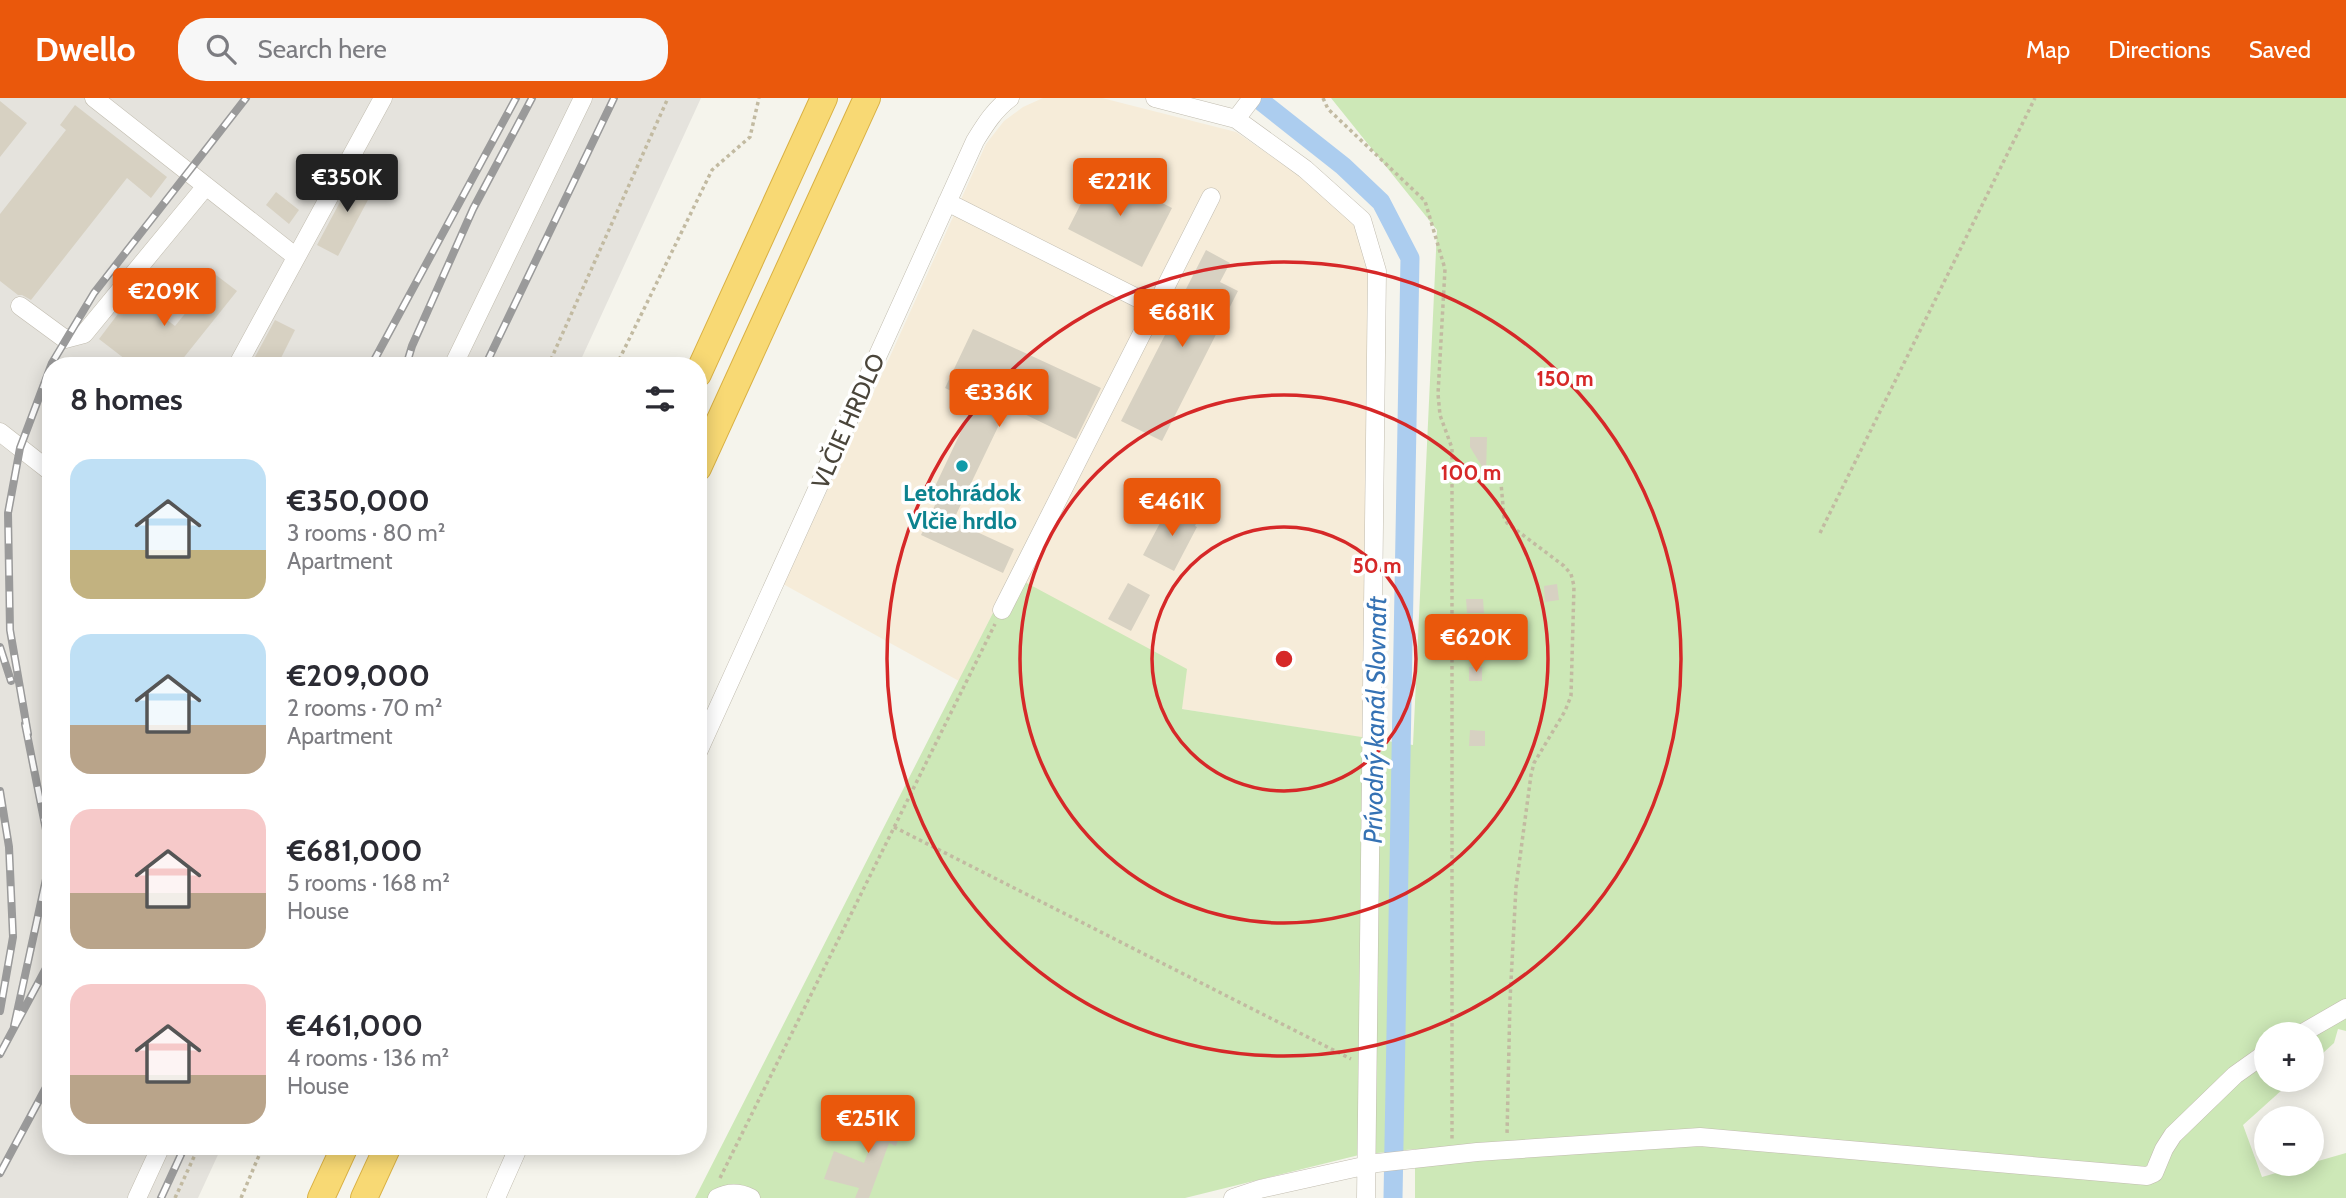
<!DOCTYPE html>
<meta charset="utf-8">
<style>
:root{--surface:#fff;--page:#f7f7f7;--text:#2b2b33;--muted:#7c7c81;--accent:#ea580c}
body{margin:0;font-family:Cabin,sans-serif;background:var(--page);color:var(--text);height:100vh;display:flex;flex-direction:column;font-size:26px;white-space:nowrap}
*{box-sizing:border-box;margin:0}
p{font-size:23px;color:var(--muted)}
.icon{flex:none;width:38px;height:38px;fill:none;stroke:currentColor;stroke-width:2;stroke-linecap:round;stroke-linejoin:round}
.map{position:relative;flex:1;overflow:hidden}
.drawer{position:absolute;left:42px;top:259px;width:665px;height:798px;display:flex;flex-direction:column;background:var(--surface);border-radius:28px;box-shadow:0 4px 18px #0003}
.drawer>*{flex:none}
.fabs{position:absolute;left:2254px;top:924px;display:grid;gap:14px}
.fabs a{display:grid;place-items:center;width:70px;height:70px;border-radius:50%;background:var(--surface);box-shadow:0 4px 18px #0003;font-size:35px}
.price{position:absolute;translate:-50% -60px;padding:0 16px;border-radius:7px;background:var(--accent);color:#fff;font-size:23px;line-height:46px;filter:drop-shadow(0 2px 4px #0008)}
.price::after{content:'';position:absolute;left:50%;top:42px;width:21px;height:16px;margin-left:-10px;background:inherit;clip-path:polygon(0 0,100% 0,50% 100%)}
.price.selected{background:#222;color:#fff}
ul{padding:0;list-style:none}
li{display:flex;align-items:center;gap:21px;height:175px;padding:0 28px}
li span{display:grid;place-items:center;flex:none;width:196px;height:140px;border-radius:21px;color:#555}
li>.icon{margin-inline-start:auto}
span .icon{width:84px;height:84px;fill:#fffc;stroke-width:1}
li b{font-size:30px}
h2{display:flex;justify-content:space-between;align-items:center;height:84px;padding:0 28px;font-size:30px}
header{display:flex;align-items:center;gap:42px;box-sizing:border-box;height:98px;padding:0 35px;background:var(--accent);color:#fff}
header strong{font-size:33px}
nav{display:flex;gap:38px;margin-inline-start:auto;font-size:24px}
.search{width:490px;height:63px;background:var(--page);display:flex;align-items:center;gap:18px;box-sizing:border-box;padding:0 24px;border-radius:28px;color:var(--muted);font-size:26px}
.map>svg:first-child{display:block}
.commercial{fill:#f6ecd9}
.industrial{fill:#e5e3dd}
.green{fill:#cde8b7}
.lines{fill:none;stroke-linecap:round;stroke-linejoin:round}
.canal{stroke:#accdef;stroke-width:19}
.building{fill:#d7d1c2}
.minor-casing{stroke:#c1bcaf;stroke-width:19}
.highway-casing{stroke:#d9b043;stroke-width:28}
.path{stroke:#c2baa1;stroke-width:3.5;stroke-dasharray:3.5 3.5;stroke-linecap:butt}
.minor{stroke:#fff;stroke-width:18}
.highway{stroke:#f8d974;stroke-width:26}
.rail-casing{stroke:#9a9a9a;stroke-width:8}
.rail{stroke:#fff;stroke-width:5;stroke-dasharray:16;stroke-linecap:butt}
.ring{fill:none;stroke:#d62828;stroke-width:3.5}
.culture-dot{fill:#0f9aa8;stroke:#fff;stroke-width:2.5}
.labels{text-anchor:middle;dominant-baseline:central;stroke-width:7;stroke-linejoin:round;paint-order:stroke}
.street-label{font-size:24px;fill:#4a453a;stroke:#fff}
.culture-label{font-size:24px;font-weight:bold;fill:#0d838f;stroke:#fff}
.water-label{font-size:26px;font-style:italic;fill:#3572b4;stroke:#fff}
.centre{fill:#d62828;stroke:#fff;stroke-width:3.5}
.ring-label{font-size:21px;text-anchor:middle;font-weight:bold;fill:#d62828;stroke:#fff;stroke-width:7;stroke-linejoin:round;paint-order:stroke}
</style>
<header>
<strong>Dwello</strong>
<div class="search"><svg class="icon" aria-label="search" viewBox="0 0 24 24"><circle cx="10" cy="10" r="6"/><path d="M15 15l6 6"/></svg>Search here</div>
<nav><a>Map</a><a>Directions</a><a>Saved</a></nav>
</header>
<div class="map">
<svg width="2346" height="1100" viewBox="0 0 2346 1100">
<rect width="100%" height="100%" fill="#f5f4ec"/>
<!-- commercial -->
<path class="commercial" d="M1043 0H1102L1236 34 1311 85 1344 113 1360 137 1368 162 1365 640 1182 611 996 509 959 583 783 486 878 285 986 46 1004 23 1023 9Z"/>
<!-- industrial -->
<path class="industrial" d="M0 0H701L578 268H51V1048H222L198 1100H0Z"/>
<!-- green -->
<path class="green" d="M1331 0H2346V933L2338 931 2334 945 2312 965V936H2266V982H2293L2243 1027 2262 1079 2346 1055V1100H1415V1051L1359 1057 1185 1100H695L996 509 1023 483 1187 571 1182 611 1413 647 1437 132Z"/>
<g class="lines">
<!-- canal -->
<path class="canal" d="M1257 0 1343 68 1381 104 1410 160 1393 1100"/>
</g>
<!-- building -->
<path class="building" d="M0 3 27 25 0 59Z
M75 7 167 79 151 100 127 80 31 202 22 197H18L0 183V116L66 32 60 27Z
M1098 72 1172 110 1142 169 1068 131Z
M356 74 377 85 338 158 317 147Z
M276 94 299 112 289 126 266 107Z
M1206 152 1230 165 1220 184 1238 193 1162 343 1121 323 1188 192 1186 191Z
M216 177 237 193 177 268H134L99 241 133 196 175 228Z
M275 222 295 232 277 268H250Z
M973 231 1101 290 1076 341 1008 308 953 423 1014 451 1003 475 921 437 936 405 929 401 975 304 945 290Z
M1470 339H1487L1486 375 1470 349Z
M1173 407 1199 420 1195 428 1197 429 1174 473 1143 457 1167 412 1169 413Z
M1128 485 1150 497 1131 533 1108 521Z
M1557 486 1559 502 1545 504 1544 488Z
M1466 501H1483L1484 515H1467Z
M1469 569H1482V583H1469Z
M1470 632 1485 633V648H1469Z
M885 1007 908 1015 896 1048 889 1045 869 1100H855L859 1090 824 1081 834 1053 864 1065Z"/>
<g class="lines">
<defs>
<path id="minor" d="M94 0 295 158
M1155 0 1236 21 1252 0
M1236 21 1305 71 1362 122 1377 173 1366 1100
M947 104 1155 209
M20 208 65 241 84 236 206 88
M237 268 383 0
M453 268 583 0
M0 334 51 374
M1002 512 1211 99
M698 654 975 43C985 27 994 12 1010 0
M2301 936 2346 910
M137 1100 161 1048
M496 1100 519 1048
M717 1100C728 1094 739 1094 751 1100
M1233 1100 1260 1091 1377 1065 1477 1054 1700 1039 2147 1078 2154 1075 2164 1051 2173 1037 2235 977 2266 955"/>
<path id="highway" d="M698 276 824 0
M698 370 867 0
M321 1100 345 1048
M364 1100 388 1048"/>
</defs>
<!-- minor casing -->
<use href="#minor" class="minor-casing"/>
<!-- highway casing -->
<use href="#highway" class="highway-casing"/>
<!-- path -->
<path class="path" d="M1323 0 1328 11 1425 103 1445 171 1438 296 1440 317 1452 350V1041
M548 268 668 0
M616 268 712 72 750 39 759 0
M1452 373 1500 374 1504 419 1507 425 1564 468 1571 476 1574 488 1571 598 1565 613 1534 665 1531 677 1516 789 1510 902 1507 1037
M1820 435 2035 0
M894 729 1351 961
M720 1080 995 526
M175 1100 199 1048
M241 1100 263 1048"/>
<!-- minor -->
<use href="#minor" class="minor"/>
<!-- highway -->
<use href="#highway" class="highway"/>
<defs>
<path id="rail" d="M371 268 516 0
M406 268 412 248 473 111 532 0
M485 268 614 0
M0 549 11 583
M25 626 51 757
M28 636 10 532 8 415 20 350 52 265 94 195 246 0
M0 693 9 749 13 839 0 913
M14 928 51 758
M0 956 51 861
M0 1075 51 980
M161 1100 185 1048"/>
</defs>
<!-- rail casing -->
<use href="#rail" class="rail-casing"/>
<!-- rail -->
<use href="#rail" class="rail"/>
</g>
<!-- distance rings -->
<g class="ring">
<circle cx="1284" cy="561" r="132"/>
<circle cx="1284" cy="561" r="264"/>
<circle cx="1284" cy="561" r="397"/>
</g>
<!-- markers -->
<circle class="culture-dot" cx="962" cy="368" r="7"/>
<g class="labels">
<!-- street labels -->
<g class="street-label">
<text transform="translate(848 323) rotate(-66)">VLČIE HRDLO</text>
</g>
<!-- culture labels -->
<g class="culture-label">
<text x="962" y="394">Letohrádok<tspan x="962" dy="28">Vlčie hrdlo</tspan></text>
</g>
<!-- water labels -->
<g class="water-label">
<text transform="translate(1375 622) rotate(-89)">Prívodný kanál Slovnaft</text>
</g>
</g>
<circle cx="1284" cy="561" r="10" class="centre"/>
<g class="ring-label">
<text x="1565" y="288">150 m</text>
<text x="1471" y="382">100 m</text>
<text x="1377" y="475">50 m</text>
</g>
</svg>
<div class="fabs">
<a>+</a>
<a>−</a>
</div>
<b class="price selected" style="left:347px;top:116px">€350K</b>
<b class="price" style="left:1120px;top:120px">€221K</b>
<b class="price" style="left:164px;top:230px">€209K</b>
<b class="price" style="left:1182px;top:251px">€681K</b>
<b class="price" style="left:999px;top:331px">€336K</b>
<b class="price" style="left:1172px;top:440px">€461K</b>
<b class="price" style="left:1476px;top:576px">€620K</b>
<b class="price" style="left:868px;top:1057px">€251K</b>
<section class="drawer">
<h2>8 homes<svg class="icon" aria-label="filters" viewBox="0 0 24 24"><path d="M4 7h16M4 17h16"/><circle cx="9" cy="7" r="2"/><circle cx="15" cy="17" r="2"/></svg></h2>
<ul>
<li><span style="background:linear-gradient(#bfe0f5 65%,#c2b280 0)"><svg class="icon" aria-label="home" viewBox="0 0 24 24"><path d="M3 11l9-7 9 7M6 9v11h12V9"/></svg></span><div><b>€350,000</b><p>3 rooms · 80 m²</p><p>Apartment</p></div></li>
<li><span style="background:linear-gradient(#bfe0f5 65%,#b9a48a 0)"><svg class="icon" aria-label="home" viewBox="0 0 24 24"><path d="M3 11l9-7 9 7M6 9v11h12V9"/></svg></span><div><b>€209,000</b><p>2 rooms · 70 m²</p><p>Apartment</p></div></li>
<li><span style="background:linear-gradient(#f6c9c9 60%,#b9a48a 0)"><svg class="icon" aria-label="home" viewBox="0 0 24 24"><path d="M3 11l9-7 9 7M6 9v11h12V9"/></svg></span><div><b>€681,000</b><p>5 rooms · 168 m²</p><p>House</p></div></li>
<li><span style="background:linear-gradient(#f6c9c9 65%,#b9a48a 0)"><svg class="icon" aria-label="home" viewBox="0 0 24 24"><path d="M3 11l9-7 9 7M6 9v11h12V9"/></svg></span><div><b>€461,000</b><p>4 rooms · 136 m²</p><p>House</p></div></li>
</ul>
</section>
</div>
